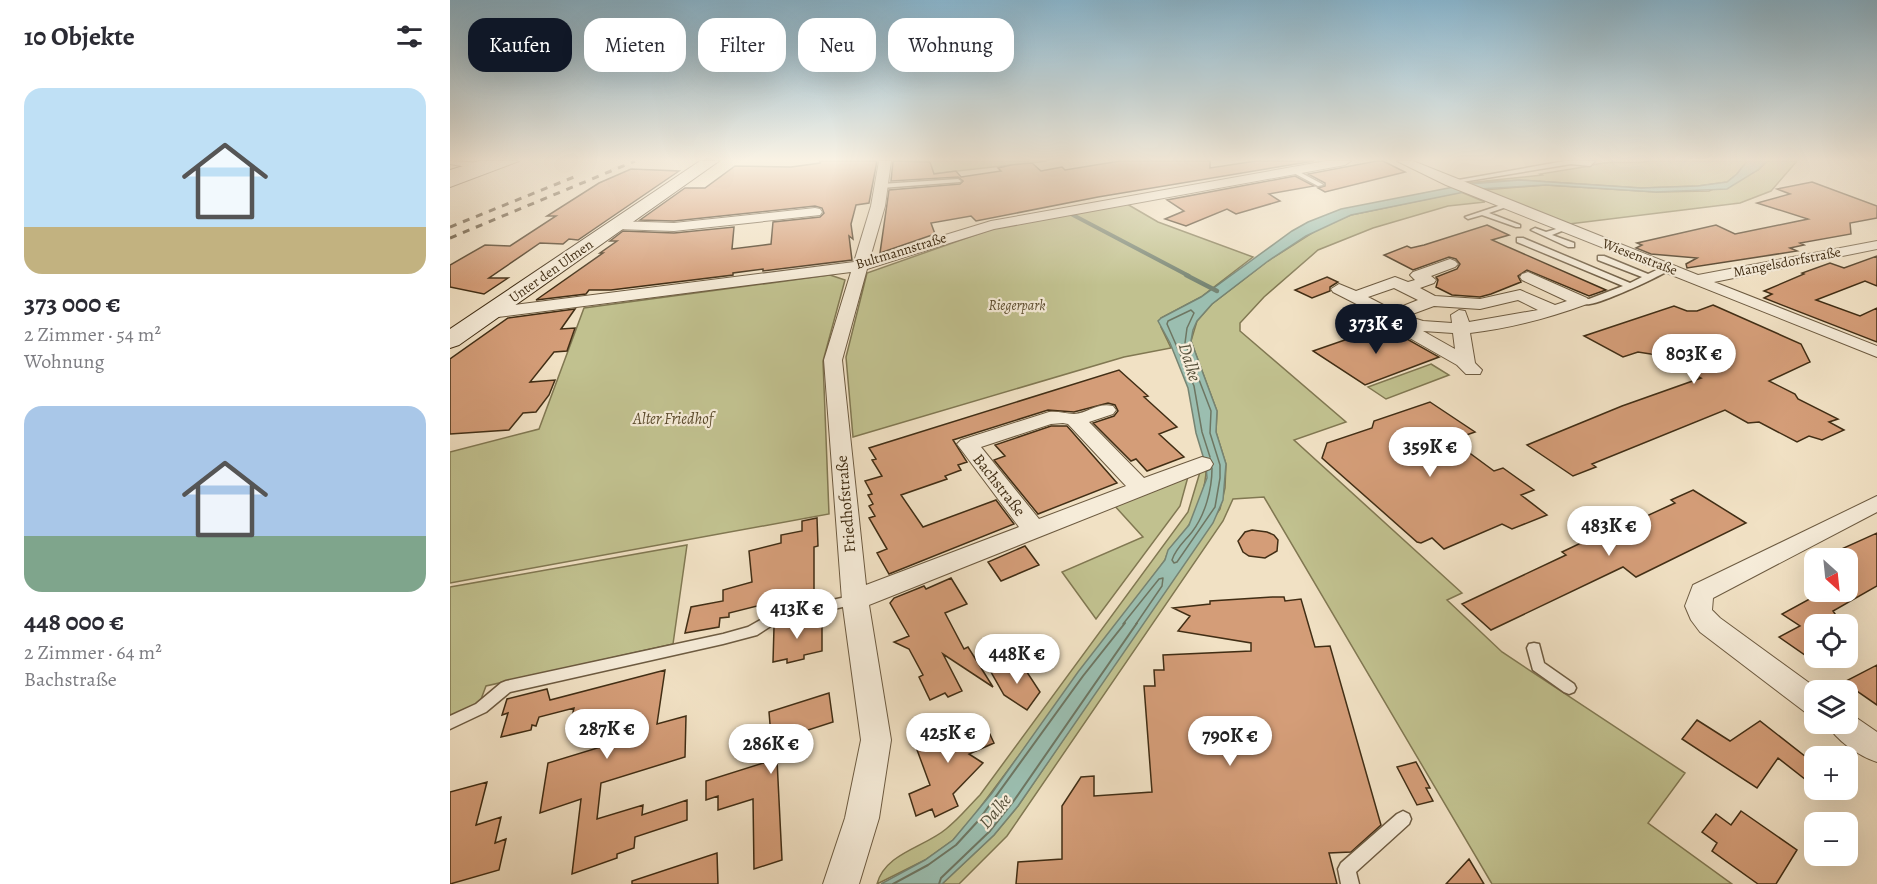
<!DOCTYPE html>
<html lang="de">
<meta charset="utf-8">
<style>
:root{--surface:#fff;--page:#f2f2f3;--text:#2b2b33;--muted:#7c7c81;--accent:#111827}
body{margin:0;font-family:Alegreya,serif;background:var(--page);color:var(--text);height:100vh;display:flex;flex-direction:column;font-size:22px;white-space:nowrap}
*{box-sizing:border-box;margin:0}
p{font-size:20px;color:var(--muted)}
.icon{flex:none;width:33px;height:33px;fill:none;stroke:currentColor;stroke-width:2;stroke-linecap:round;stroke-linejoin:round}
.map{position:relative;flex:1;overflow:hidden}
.panel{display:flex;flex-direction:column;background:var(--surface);width:450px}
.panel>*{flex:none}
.top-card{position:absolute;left:18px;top:18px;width:570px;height:54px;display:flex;gap:12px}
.needle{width:39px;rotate:153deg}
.buttons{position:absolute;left:1354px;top:548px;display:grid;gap:12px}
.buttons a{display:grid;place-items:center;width:54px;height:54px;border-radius:12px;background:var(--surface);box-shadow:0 6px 24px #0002;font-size:30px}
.price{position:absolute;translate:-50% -51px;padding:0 14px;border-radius:21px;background:#fff;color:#222;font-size:20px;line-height:39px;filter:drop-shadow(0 2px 3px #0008)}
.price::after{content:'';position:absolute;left:50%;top:36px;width:18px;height:14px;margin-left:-9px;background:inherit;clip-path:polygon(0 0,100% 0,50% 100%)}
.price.active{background:var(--accent);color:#fff}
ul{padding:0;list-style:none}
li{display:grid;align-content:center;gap:12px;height:318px;padding:0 24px}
li span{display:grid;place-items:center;height:186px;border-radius:18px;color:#555}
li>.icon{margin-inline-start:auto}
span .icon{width:108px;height:108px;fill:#fffc;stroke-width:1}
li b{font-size:26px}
h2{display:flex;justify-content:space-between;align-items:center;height:72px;padding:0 24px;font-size:26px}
.chip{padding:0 21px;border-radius:18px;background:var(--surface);box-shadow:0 6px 24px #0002;font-size:21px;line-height:54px}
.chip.active{background:var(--accent);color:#fff}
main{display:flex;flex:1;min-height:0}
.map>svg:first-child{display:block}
.green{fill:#c1c18f;stroke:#817852;stroke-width:1.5}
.water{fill:#9bbeb0;stroke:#778472;stroke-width:1.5}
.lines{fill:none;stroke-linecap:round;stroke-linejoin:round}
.shore-far1{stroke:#6e7662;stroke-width:1.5}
.shore{stroke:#6e7662;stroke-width:2}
.stream-far1{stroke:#778472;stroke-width:4}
.stream{stroke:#778472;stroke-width:4.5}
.building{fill:#d49d78;stroke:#412e15;stroke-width:1.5}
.lane-casing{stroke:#6d5b41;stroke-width:3}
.street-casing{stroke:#6d5b41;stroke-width:2}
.secondary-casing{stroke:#412e15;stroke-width:2}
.lane{fill:#f6ecd9;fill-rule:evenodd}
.street{fill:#f6ecd9;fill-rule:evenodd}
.secondary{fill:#f6ecd9;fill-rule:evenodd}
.rail{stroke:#412e15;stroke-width:3;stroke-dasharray:7 7;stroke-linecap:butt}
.labels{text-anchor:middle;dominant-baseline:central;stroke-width:4.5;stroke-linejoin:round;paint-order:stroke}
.far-street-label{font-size:14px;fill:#412e15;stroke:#f6ecd9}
.far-park-label{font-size:14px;font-style:italic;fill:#5b4b2d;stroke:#f6ecd9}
.park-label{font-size:16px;font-style:italic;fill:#5b4b2d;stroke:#f6ecd9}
.street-label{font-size:16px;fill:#412e15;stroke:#f6ecd9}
.water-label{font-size:18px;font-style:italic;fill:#58523c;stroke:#f6ecd9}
</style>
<main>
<section class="panel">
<h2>10 Objekte<svg class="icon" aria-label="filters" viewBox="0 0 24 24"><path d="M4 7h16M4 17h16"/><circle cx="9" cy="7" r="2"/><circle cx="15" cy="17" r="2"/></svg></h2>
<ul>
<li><span style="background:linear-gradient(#bfe0f5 75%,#c2b280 0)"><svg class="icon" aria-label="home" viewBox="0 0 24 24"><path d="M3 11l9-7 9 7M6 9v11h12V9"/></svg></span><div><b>373 000 €</b><p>2 Zimmer · 54 m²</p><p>Wohnung</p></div></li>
<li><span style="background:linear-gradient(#a9c7e8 70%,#7fa58c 0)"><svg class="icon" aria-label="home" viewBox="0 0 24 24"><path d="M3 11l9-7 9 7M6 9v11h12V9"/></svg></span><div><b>448 000 €</b><p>2 Zimmer · 64 m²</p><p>Bachstraße</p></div></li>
</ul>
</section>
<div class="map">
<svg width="1427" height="884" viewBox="0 0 1427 884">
<rect width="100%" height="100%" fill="#f1e1c4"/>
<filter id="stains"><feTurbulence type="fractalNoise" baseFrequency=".00333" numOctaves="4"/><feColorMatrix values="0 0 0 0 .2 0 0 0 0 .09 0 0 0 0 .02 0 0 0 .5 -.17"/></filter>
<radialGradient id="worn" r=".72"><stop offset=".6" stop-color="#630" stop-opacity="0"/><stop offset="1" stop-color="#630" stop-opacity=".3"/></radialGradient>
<!-- green -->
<path class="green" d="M447 161H597L444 178Z
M1200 161H1297L1287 174 1277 182 1248 186 1191 188 1070 180 1016 183 1092 175 1090 174 1140 166C1157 159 1180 165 1200 161Z
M1317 161H1347L1321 191 1290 203 1119 224 1033 190 1096 185 1206 192 1259 191 1308 170Z
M1011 192 1035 202 998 206 923 228 868 250 814 297 790 323V331L896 422 844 440 1012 593 997 600 1052 652 1235 773 1198 823 1282 884H1042L814 497 783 499 773 521 557 836 509 884H492L544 835 568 806 770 509 775 488 776 464 766 432 767 411 741 341 747 321 762 304 818 261 873 226 901 215Z
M677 204 708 222 803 257 751 297 711 318V327L721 348 674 357 403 437 396 357 417 273 548 227Z
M380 275 395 280 373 361 379 514 0 583V452L89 429 134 308Z
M981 364 999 375 936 399 918 387Z
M756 466C757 484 748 510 739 525 731 538 719 545 715 560L523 817 503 840 475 860 427 884C435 853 475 847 496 829 509 819 519 806 530 795L738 512 750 472Z
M739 473 730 506 646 619 612 572 693 537 663 504Z
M237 545 223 644 36 686 30 702 0 718V587Z"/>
<!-- water -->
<path class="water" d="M1297 161H1317L1308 170 1277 189 1206 192 1096 185 1029 189 901 215 856 236 818 261 762 304 747 321 743 330 741 341 767 411 766 432 776 464 773 500 763 523 568 806 544 835 492 884H431L475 860 503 840 542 793 628 672 715 560 718 550 739 525 757 478 756 466 746 433 738 388 720 343 708 321 711 318 751 297 842 231 858 222 891 209 1019 184 1070 180 1191 188 1248 186 1277 182 1287 174Z"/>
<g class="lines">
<!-- shore-far1 -->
<path class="shore-far1" d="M760 457 752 432 744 386 717 324 718 321 741 310 744 313 737 328 735 343 761 411 760 433 770 465V478L765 507 727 562 724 563 722 560C726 548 734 542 742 532 755 515 762 490 762 468
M673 624 709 579 713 578 712 586 686 624"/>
<!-- shore -->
<path class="shore" d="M443 884 478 865 506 845 528 821 633 676 675 623
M489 884 491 878 540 831 563 802 687 623"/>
<!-- stream-far1 -->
<path class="stream-far1" d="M623 215 739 276"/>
<!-- stream -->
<path class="stream" d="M736 275 767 291"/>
</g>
<!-- building -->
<path class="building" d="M370 161H427L419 203 406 205 401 224 403 239 399 236 402 260 313 271V269L283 273V275L161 290H139L136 294 86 300 153 253H150L167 241H160L173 231 224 233 284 227 282 249 321 244 323 222 370 217 374 213 372 208 365 206 224 221 190 220 235 188H255L285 166 341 167 370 163Z
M443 161 480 162 484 174 506 171 511 177 551 171 548 168 561 165 582 163 591 171 612 167 615 170 670 161H760V168L806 161H864L648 197 526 221 521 216 481 223 485 234 430 253 439 190 510 184 513 181 508 177 441 181Z
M927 161H933L955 172 875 192 868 188 875 186V183L858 174Z
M181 169 229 171 128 240 119 239 113 244 90 243 39 278H58L34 294 0 287V265L35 245 60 246 106 216H97L149 183Z
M845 176 864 186 819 194 830 201 786 214 777 209 736 226 715 219 734 211 717 200Z
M1362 182 1427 206V218L1400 223 1401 234 1350 243 1354 245 1340 248 1347 251 1237 268 1236 264 1247 258 1201 254 1186 248 1192 245 1187 243 1266 225 1285 234 1358 219 1307 203 1340 194 1327 189Z
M1037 225 1059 235 1042 240 1156 290 1139 296 1077 270 1068 276 1071 282 1041 294 1030 297 1002 295 986 287 988 280 986 277 1007 269 1010 264 1006 259 999 257 963 270 934 255 957 246 961 248 974 245Z
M1427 256V286L1415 281 1366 300 1410 316 1427 308V342L1314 298 1322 294 1314 291 1354 274 1352 273 1380 263 1394 268Z
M877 277 888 282 880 287V291L862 298 845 290Z
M1263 305 1351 344 1360 362 1319 381 1345 394 1348 399 1388 419 1379 422 1394 430 1372 440 1359 436 1347 442 1309 422 1298 423 1275 410 1142 464 1146 467 1123 476 1077 445 1172 406 1251 378 1207 355 1188 352 1173 357 1134 336 1224 306 1237 311H1247Z
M125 309 111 329 125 328 117 351 104 352 80 382 105 380 99 395 86 412 73 413 59 430 0 434V359L58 318Z
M938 325 945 329 948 334 989 357 915 385 863 351Z
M669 370 698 396 694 397 727 427 709 434 734 457 697 471 686 459 681 461 643 423 664 416 668 411 665 405 658 403 624 412 598 410 503 440 517 462 508 465 511 470 495 476 497 479 451 495 473 527 546 500 564 524 439 574 427 553 437 549 419 518 425 516 419 506 423 504 418 495 422 494 415 481 432 476 422 460 426 459 419 448Z
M980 402 1025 432 1002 440 1044 471 1053 468 1084 490 1071 495 1097 515 1062 529 1052 524 994 549 982 538 971 543 967 542 872 458 877 443 922 428 924 421Z
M601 426H617L667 483 588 514 544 460 555 456 545 445Z
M1243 490 1296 523 1186 577 1173 567 1041 630 1012 604 1116 555 1112 552 1137 540 1140 542 1225 503 1221 500Z
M367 518 368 546 364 547V602L325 610V603L315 604 279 613V617L270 618 269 627 235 633 241 607 273 601V590L302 582 299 551 331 543V535L352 531V521Z
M802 530 817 532 824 535 828 540 827 551 815 558 799 556 793 552 788 541 795 532Z
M1427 533V586L1383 611 1392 624H1365V662L1329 637 1350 626 1332 614 1365 596V599L1381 591H1398V557L1387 551Z
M575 546 589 565 551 581 538 562Z
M501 578 517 604 495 613 514 649 518 647 543 687 493 654 512 691 498 697 495 693 480 700 469 677 473 675 459 649 444 642 459 636 440 603 444 598 474 586 476 589Z
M822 597H834L835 601 851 599 865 647 880 646 931 825 901 852 879 853 887 884H566L568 862 612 859V806L631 777 644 776V796L702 792 694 686H705L704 670H714L713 655 801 651V643L728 631 740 616 723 608 760 604V601Z
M364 616 365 624 372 623V651L354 655V659L337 663V659L323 662 324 627Z
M563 662 568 669 573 666 590 692 577 710 554 695 541 672Z
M1427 665V705L1394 682Z
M215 670 207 724 236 716 235 757 151 783 147 819 193 805 192 815 237 800V820L185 837 184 848 167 854V858L122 874 131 799 90 813 98 763 154 746 158 716 120 725 124 708 89 717 86 726 82 725 81 730 51 737 58 713 52 715 57 699 97 689 100 700Z
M379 693 383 722 358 730 360 750 327 760 332 860 304 869 303 799 268 810V796L256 800V781L323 760 319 712Z
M518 716 524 731 536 726 544 743 519 754 533 763 503 794 508 806 485 817 482 809 466 816 459 794 480 785 463 739Z
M1247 720 1280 741 1310 721 1365 764V787L1328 758 1307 788 1232 739Z
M966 762 980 788H976L983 801 967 805 947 767Z
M37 782 26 825 51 817 45 843 56 839 49 870 0 884V792Z
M1291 811 1347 850 1326 884H1308L1262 851 1267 843 1252 832 1266 814 1281 825Z
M267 853 268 884H182V881Z
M1019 859 1034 884H996Z"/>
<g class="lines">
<defs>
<path id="lane" d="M1115 161H1145L1140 166 1121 164 1000 184 997 182Z
M842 168 872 184 873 185 868 186 840 171 839 170Z
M508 179 511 181 510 182 431 188 428 186 431 184Z
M1057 203 1060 205 1059 206 1039 213 1070 225V227H1066L1032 215 1018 219 1015 217Z
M1113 227 1119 228 1102 235 1124 243V247H1118L1081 230 1085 228 1096 232Z
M1067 238H1073L1180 283 1192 277 1148 260V256H1154L1198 274 1215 266 1222 268C1212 276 1152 303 1140 304 1135 305 1130 303 1127 301L1128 299H1139L1173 286 1067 242Z
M405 595 410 597 412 600 410 603 327 622 307 635 273 644 60 692 36 712 0 729V716L26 704 51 683 56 681 273 634 298 627 323 613Z
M1084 643 1089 644 1094 663 1124 684 1126 688 1124 692 1119 694 1114 692 1083 670 1077 648 1079 644Z
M953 811 959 814 961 819 959 824 906 872 909 884H891L888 869 891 863 947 814Z"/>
<path id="street" d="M0 161 34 163 36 166 52 161H69L0 187V179L28 169 0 164Z
M429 161H441L435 206 420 258 541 221 876 161H901L895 165 544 229 417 269 392 360 416 585 569 527 507 444 511 440 599 412C608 411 616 414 624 414 638 413 648 402 663 406L666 410 663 414 639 422 694 478 752 457 760 459 763 464 760 469 419 605 441 740 429 818 409 884H373L395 818 411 740 392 600 374 360 401 272 40 318 32 313 40 308 404 262 421 206ZM613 423 618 424 676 486 589 519 531 447 601 424Z
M947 161H963L1248 275 1427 241V249L1264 282 1427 346V357L996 185Z
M365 208 370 209 372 212 370 215 224 231 166 229 159 225 166 221 224 223Z
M1000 259 1005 261 1008 264 1005 267 981 276 986 280 984 283 970 288 985 296 1030 299 1070 290 1105 305 1117 301 1072 280 1070 277 1072 274 1078 272 1137 298 1139 301 1137 304C1099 318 1061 328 1020 333L1025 363 1032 370 1030 374H1016L1007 365 949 332 945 323 931 322 930 316 883 292 881 289 889 284 906 291 945 277 958 282 965 280 960 275 963 272ZM944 288 968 300 943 310 918 297ZM1068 300 1088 310 1019 322 1015 311 1009 310 1001 315 1002 323 973 321 957 316 984 306 1030 309ZM973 331 1003 333 1005 349Z
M1427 496V512L1263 598 1262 610 1270 618 1369 690H1365V715L1355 712 1250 632 1241 620 1235 606 1243 585Z
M1398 712 1427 732V762C1409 756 1385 740 1377 723H1398Z"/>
<path id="secondary" d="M29 161H54L52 165 0 181V170Z
M250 161H269L9 345 0 348V329Z"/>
</defs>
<!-- lane casing -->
<use href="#lane" class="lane-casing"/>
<!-- street casing -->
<use href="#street" class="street-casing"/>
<!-- secondary casing -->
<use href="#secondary" class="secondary-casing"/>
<!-- lane -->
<use href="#lane" class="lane"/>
<!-- street -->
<use href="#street" class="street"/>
<!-- secondary -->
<use href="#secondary" class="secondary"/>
<!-- rail -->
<path class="rail" d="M0 227 124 177
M0 238 185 161"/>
</g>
<!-- sky -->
<linearGradient id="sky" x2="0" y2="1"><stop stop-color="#89b8d2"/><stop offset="0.56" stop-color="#f9f2e4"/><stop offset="1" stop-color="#f9f2e4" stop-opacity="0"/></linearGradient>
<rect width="1427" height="285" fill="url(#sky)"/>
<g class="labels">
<!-- far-street labels -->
<g class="far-street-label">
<text transform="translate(451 251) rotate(-17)">Bultmannstraße</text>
<text transform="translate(1190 257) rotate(21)">Wiesenstraße</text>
<text transform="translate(1337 262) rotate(-11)">Mangelsdorfstraße</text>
<text transform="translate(101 271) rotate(-35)">Unter den Ulmen</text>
</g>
<!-- far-park labels -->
<g class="far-park-label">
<text x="567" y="305">Riegerpark</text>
</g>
<!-- park labels -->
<g class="park-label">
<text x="223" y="419">Alter Friedhof</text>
</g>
<!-- street labels -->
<g class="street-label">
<text transform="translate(549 485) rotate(52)">Bachstraße</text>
<text transform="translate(396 504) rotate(-95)">Friedhofstraße</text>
</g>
<!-- water labels -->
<g class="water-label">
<text transform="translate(740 362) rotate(73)">Dalke</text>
<text transform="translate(545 811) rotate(-50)">Dalke</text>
</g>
</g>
<rect width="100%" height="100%" filter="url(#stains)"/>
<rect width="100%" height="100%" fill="url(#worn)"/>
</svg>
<div class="buttons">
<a><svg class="needle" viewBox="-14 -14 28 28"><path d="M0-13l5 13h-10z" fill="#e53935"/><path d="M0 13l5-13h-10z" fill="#7c7c81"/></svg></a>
<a><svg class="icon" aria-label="locate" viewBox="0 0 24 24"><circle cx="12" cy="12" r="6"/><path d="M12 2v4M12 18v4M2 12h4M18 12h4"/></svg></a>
<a><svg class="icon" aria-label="layers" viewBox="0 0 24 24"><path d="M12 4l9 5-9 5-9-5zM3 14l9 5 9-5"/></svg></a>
<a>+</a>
<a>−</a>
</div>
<b class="price active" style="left:926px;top:355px">373K €</b>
<b class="price" style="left:1244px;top:385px">803K €</b>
<b class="price" style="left:980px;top:478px">359K €</b>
<b class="price" style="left:1159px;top:557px">483K €</b>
<b class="price" style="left:347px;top:640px">413K €</b>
<b class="price" style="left:567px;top:685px">448K €</b>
<b class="price" style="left:157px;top:760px">287K €</b>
<b class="price" style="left:498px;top:764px">425K €</b>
<b class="price" style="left:780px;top:767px">790K €</b>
<b class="price" style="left:321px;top:775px">286K €</b>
<div class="top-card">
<a class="chip active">Kaufen</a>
<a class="chip">Mieten</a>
<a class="chip">Filter</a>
<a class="chip">Neu</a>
<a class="chip">Wohnung</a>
</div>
</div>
</main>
